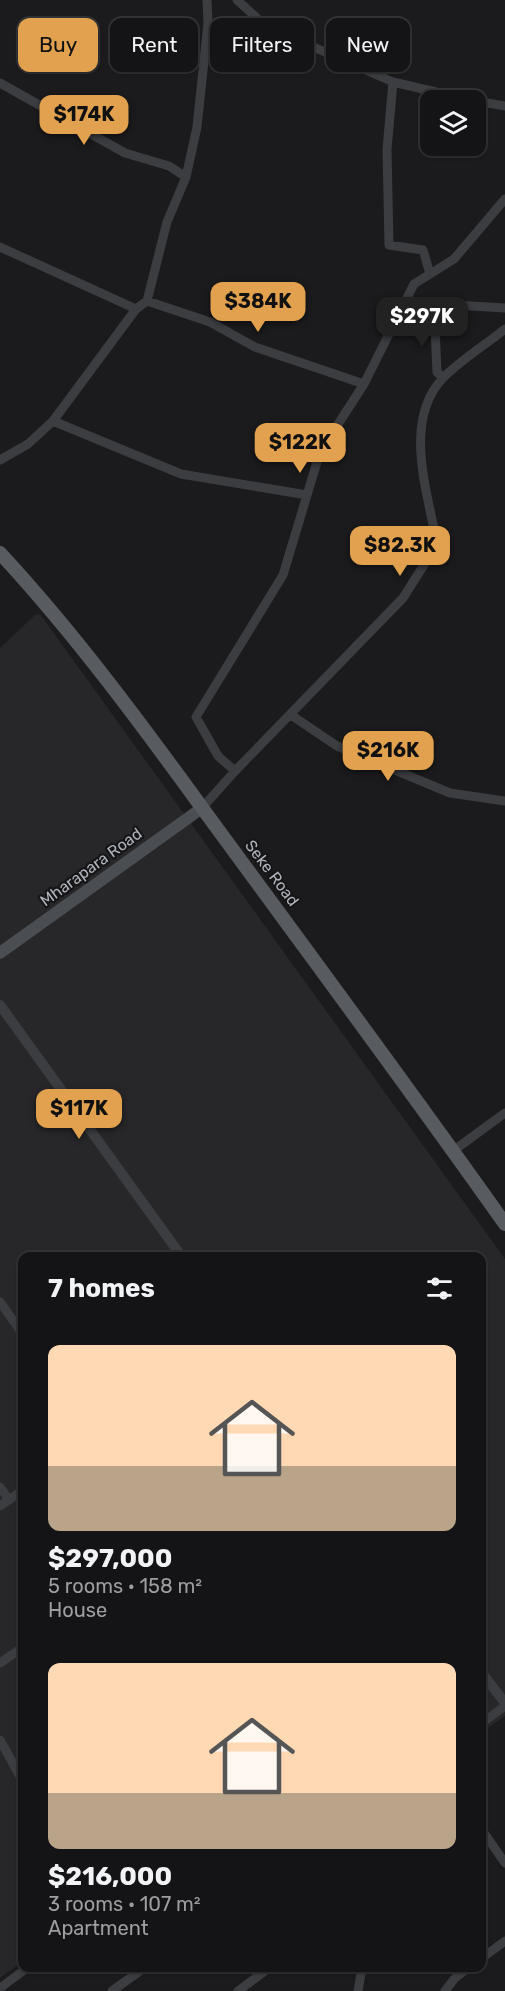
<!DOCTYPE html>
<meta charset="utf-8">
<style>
:root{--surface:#141416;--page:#212123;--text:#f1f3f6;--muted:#9d9ea1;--line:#333335;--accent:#e1a14e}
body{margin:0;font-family:Rubik,sans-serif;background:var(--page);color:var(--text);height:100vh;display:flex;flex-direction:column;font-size:22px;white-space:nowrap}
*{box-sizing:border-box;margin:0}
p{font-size:20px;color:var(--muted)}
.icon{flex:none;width:33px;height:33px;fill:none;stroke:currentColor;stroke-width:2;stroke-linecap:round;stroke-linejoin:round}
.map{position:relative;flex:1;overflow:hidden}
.panel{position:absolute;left:18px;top:1252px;width:468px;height:720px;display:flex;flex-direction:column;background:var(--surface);border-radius:12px;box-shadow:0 2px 4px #0004,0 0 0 2px var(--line)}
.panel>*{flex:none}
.hud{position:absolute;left:18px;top:18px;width:470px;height:54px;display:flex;gap:12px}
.buttons{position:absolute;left:420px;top:90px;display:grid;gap:12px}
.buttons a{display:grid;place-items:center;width:66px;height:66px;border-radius:12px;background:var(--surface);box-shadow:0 2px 4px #0004,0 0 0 2px var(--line);font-size:30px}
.price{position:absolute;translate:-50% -51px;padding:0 14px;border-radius:12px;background:var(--accent);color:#111;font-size:20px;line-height:39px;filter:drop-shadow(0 2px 3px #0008)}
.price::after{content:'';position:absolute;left:50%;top:36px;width:18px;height:14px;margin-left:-9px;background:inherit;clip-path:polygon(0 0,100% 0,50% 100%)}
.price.on{background:#222;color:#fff}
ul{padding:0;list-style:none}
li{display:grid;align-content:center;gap:12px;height:318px;padding:0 30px}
li span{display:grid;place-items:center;height:186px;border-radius:12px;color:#555}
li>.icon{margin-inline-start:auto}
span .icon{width:108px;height:108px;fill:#fffc;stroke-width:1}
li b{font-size:26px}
h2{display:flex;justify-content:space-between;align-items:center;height:72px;padding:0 30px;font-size:26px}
.tag{padding:0 21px;border-radius:12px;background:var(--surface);box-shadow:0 2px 4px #0004,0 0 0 2px var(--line);font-size:21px;line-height:54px}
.tag.on{background:var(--accent);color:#111}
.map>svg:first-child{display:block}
.built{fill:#27272a}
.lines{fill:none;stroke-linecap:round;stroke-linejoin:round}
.minor{stroke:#3c3d41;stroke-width:9}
.tertiary{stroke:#3c3d41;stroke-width:10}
.secondary{stroke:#4a4d51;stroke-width:12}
.primary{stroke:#585b60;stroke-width:14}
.labels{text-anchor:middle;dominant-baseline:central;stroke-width:4.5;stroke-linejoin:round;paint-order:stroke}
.street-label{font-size:16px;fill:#afb3bb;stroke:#161618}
</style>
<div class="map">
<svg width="505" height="1991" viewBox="0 0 505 1991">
<rect width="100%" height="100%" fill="#1b1b1d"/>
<!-- built -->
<path class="built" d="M40 614 505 1259V1716L482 1732V1257H22V1962L0 1978V648L35 615Z"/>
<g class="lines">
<!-- minor -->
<path class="minor" d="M237 0 259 20 284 34 393 82 470 100
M393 82 387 149 389 245 423 250 430 274
M0 83 125 153 169 166 186 177
M476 101 505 106
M0 247 136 309
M147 301 210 322 255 347 364 384
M405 302 505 308
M434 304 437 372 443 378
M53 421 181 474 307 495
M0 460 28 444 53 421 136 309 147 301 167 222 186 177 197 127 208 23 207 0
M291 715 337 746 450 793 505 801
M235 771 218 756 196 717 283 575 320 452 364 384 414 284 454 259 505 199
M202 808 235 771 403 598 437 544C428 493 402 421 443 378 461 360 485 345 505 329
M453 1151 505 1113
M0 1302 22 1333
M0 1487 9 1500
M0 1506 22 1491
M0 1663 22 1648
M482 1723 505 1706
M0 1740 22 1780
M482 1830 505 1863
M482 1958 505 1941
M0 1988 27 1968
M112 1991 144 1968
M238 1991 269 1968
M358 1991 362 1968
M445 1991 455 1978 468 1968"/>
<!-- tertiary -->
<path class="tertiary" d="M0 1005 182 1257
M482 1673 505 1703"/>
<!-- secondary -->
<path class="secondary" d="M0 953 202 808"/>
<!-- primary -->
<path class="primary" d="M0 553C74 633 139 721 203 809 304 947 406 1084 505 1224"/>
</g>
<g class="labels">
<!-- street labels -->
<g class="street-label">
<text transform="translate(91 867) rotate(-36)">Mharapara Road</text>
<text transform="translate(272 873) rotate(53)">Seke Road</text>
</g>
</g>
</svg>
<div class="buttons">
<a><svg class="icon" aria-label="layers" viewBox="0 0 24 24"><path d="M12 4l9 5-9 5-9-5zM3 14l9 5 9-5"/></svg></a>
</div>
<b class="price" style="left:84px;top:146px">$174K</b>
<b class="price" style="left:258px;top:333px">$384K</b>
<b class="price on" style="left:422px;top:348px">$297K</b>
<b class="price" style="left:300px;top:474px">$122K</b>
<b class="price" style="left:400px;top:577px">$82.3K</b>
<b class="price" style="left:388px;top:782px">$216K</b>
<b class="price" style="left:79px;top:1140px">$117K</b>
<div class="hud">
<a class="tag on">Buy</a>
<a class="tag">Rent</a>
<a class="tag">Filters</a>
<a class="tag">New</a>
</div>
<section class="panel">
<h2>7 homes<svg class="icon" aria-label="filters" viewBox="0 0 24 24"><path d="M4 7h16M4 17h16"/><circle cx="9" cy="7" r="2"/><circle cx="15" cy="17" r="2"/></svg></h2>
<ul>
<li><span style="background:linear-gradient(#ffd9b3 65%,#b9a48a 0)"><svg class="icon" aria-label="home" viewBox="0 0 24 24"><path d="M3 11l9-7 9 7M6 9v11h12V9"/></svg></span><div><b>$297,000</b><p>5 rooms · 158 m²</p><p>House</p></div></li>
<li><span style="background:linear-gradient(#ffd9b3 70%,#b9a48a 0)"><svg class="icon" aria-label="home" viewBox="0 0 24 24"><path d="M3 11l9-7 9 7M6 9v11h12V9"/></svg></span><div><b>$216,000</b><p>3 rooms · 107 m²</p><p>Apartment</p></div></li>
</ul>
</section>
</div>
